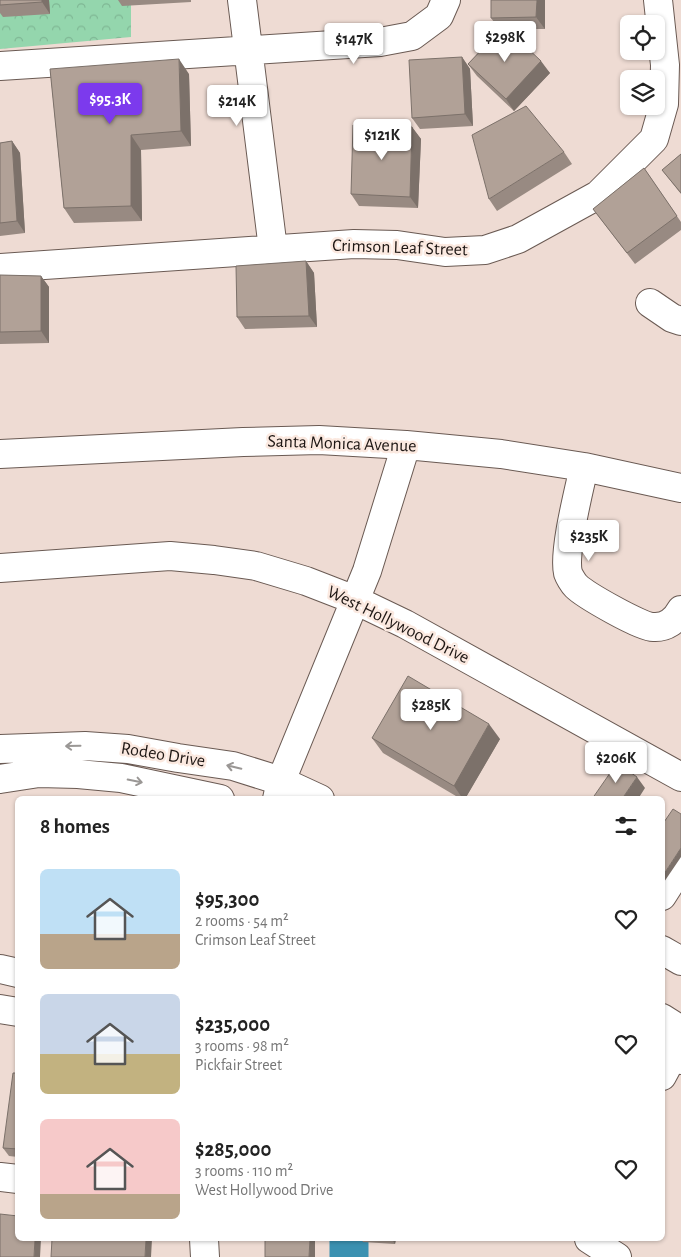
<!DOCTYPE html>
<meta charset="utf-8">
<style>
:root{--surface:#fff;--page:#f2f2f2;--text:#222;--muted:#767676;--accent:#7c3aed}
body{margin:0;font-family:"Alegreya Sans",sans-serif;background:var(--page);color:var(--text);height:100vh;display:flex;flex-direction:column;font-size:19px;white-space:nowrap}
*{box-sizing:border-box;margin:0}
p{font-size:16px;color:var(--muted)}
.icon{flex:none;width:28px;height:28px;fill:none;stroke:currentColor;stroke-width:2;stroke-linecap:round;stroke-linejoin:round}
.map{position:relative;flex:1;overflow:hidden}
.details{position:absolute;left:15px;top:796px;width:650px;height:445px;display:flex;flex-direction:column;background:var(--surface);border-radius:8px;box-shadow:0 1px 4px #0004}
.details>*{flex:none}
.buttons{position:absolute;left:620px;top:15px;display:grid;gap:10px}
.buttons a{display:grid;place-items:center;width:45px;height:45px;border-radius:8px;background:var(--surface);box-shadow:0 1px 4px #0004;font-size:25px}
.price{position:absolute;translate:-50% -42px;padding:0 11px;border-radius:5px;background:#fff;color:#222;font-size:16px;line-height:32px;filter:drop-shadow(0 1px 2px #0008)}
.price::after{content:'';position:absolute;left:50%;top:30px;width:15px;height:11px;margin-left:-8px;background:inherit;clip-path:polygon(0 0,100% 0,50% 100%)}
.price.active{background:var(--accent);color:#fff}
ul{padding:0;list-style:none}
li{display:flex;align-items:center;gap:15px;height:125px;padding:0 25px}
li span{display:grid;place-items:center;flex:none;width:140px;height:100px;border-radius:8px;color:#555}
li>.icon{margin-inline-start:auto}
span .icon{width:60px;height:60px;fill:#fffc;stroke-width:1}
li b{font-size:21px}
h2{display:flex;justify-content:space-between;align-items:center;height:60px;padding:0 25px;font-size:21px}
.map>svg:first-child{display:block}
.park{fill:url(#park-crowns)}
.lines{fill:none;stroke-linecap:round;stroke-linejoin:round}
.river{stroke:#3b91b1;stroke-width:39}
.minor-casing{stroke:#6a5a53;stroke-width:30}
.major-casing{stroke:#6a5a53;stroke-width:30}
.minor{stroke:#fff;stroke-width:28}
.major{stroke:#fff;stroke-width:28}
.wall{fill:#988a82}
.shaded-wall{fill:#7c716a}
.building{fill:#b1a197;stroke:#7c716a}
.oneway{stroke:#9a9795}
.labels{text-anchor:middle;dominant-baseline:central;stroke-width:5;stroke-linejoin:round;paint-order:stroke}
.street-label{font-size:18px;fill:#1e1714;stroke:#fbe9e0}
</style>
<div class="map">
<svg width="681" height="1257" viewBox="0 0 681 1257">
<defs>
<pattern id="park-crowns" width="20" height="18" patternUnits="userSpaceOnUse" patternTransform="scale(1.25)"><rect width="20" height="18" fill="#94d6ad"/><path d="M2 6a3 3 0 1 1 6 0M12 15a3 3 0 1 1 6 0" fill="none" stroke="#7fb794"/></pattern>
</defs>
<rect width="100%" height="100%" fill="#eedbd3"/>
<!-- park -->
<path class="park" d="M0 0H131V37L0 49Z"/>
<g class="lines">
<!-- river -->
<path class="river" d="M349 1239V1257"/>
<defs>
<path id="minor" d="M242 0 273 249
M0 66 380 42 412 36 439 16 446 0
M0 268 354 244 397 245 445 252 485 250 518 239 598 195 654 139 664 104 665 65 658 0
M650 303 672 318 681 321
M0 454 243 442 319 440 406 445 501 454 584 467 681 488
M584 467C579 490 563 552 568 573 569 576 573 583 576 586 585 595 641 627 653 627 666 628 675 621 681 610
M0 568 170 556 214 560 256 566 306 581 355 600 405 624 681 777
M277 799 281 781 367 571 406 445
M662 896 681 866
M662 950 681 961
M0 969 18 973
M0 1009 18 1012
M662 1076 681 1041
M0 1177 18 1179
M204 1239 205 1257
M589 1239 617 1257"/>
<path id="major" d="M0 749 85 746 128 749 178 758 233 766 281 781 320 799
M0 779 39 773 78 774 121 778 220 799
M662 1018 681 1030
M662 1048 681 1060"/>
</defs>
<!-- minor casing -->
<use href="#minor" class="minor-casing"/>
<!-- major casing -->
<use href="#major" class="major-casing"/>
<!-- minor -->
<use href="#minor" class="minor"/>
<!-- major -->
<use href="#major" class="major"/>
</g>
<!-- wall -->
<path class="wall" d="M0 0H49L50 14 3 17 0 13Z
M118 0H191V2L122 6Z
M545 0V29H507L550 73 514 111 477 76 468 64 501 29H499L491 18Z
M462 57 470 69 473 126 420 129 412 118Z
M50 69 189 74 191 146 141 150 142 221 74 223 64 208Z
M412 127 421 139 418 208 359 206 351 194Z
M12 141 20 153 25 233 0 236V143Z
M564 152 572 164 497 211 489 199Z
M681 154V194L662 170Z
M644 168 681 222V230L635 264 593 209Z
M306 261 314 273 317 327 245 329 237 317Z
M0 275 41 276 49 287V343L0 344Z
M372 738 500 739 465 799H461L383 753Z
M18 1073V1157L9 1156 3 1148Z
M361 1239H396L395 1244 363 1242Z"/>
<!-- shaded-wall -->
<path class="shaded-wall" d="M42 0H49L50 14 42 2Z
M537 0H545V29L536 17Z
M462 57 470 69 473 126 465 114Z
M179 59 189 74 191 146 181 131Z
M541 61 550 73 514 111 506 99Z
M412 127 421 139 418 208 410 197Z
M131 135 141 150 142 221 131 206Z
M12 141 20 153 25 233 17 221Z
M306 261 314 273 317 327 309 316Z
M41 276 49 287V343L41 331Z
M489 724 500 739 465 799H463L454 786Z
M637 777 645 788 638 799H622Z
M681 848V857L662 885V877Z
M35 1239H41L40 1257H34Z
M146 1239H152L151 1257H145Z
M310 1239H315V1257H309Z
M392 1239H396L395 1244Z"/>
<!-- building -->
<path class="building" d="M0 0H42V2L0 5Z
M491 0H537L536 17 491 18Z
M504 26 541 61 506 99 468 64Z
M462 57 465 114 412 118 409 60Z
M179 59 181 131 131 135V206L64 208 50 69Z
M526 106 564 152 489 199 472 135Z
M353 125 412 127 410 197 351 194Z
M12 141 17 221 0 223V143Z
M681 154V193L662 170Z
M644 168 677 216 627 253 593 209Z
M306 261 309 316 237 317 236 266Z
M0 275 41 276V331L0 332Z
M408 676 489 724 454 786 372 738Z
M617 763 637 777 622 799H592Z
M673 809 681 814V848L662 877V825Z
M13 1073H18V1149L3 1148Z
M0 1214 18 1216V1239H35L34 1257H0Z
M52 1239H146L145 1257H51Z
M265 1239H310L309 1257H265Z"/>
<!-- one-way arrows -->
<defs><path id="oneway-shaft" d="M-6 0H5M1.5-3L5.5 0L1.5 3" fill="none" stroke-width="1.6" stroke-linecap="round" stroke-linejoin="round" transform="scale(1.25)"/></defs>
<g class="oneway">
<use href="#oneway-shaft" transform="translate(73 746) rotate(179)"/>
<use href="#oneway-shaft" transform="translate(234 767) rotate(-167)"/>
<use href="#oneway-shaft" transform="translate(135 781) rotate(11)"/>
</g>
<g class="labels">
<!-- street labels -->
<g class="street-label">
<text transform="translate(400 248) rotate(2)">Crimson Leaf Street</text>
<text transform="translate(342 444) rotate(2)">Santa Monica Avenue</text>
<text transform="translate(398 625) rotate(26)">West Hollywood Drive</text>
<text transform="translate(163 755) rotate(9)">Rodeo Drive</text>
</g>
</g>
</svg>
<div class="buttons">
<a><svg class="icon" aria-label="locate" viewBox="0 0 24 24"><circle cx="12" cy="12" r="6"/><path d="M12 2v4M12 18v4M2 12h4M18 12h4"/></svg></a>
<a><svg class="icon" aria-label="layers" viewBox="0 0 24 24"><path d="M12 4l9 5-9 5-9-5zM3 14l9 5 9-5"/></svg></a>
</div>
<b class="price" style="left:505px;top:63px">$298K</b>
<b class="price" style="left:354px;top:65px">$147K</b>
<b class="price active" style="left:110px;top:125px">$95.3K</b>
<b class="price" style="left:237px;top:127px">$214K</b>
<b class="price" style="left:382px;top:161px">$121K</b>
<b class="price" style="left:589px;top:562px">$235K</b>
<b class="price" style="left:431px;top:731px">$285K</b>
<b class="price" style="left:616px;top:784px">$206K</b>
<section class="details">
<h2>8 homes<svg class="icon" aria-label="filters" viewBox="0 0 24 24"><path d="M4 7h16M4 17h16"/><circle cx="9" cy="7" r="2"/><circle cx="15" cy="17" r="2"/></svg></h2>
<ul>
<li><span style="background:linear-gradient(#bfe0f5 65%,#b9a48a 0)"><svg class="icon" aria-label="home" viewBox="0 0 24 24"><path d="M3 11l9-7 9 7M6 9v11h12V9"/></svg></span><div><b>$95,300</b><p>2 rooms · 54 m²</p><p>Crimson Leaf Street</p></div><svg class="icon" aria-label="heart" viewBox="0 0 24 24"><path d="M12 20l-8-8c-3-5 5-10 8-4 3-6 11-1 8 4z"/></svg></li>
<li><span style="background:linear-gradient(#c9d6e8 60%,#c2b280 0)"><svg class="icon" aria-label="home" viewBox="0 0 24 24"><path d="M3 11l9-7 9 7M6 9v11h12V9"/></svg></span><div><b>$235,000</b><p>3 rooms · 98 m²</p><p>Pickfair Street</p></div><svg class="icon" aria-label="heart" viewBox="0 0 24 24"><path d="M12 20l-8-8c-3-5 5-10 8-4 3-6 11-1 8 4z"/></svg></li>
<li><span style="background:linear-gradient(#f6c9c9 75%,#b9a48a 0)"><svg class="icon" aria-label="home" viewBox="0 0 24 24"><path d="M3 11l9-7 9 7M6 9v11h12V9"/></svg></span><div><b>$285,000</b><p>3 rooms · 110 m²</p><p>West Hollywood Drive</p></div><svg class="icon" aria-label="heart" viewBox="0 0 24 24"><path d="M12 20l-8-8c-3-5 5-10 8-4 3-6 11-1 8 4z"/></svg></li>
</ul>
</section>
</div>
